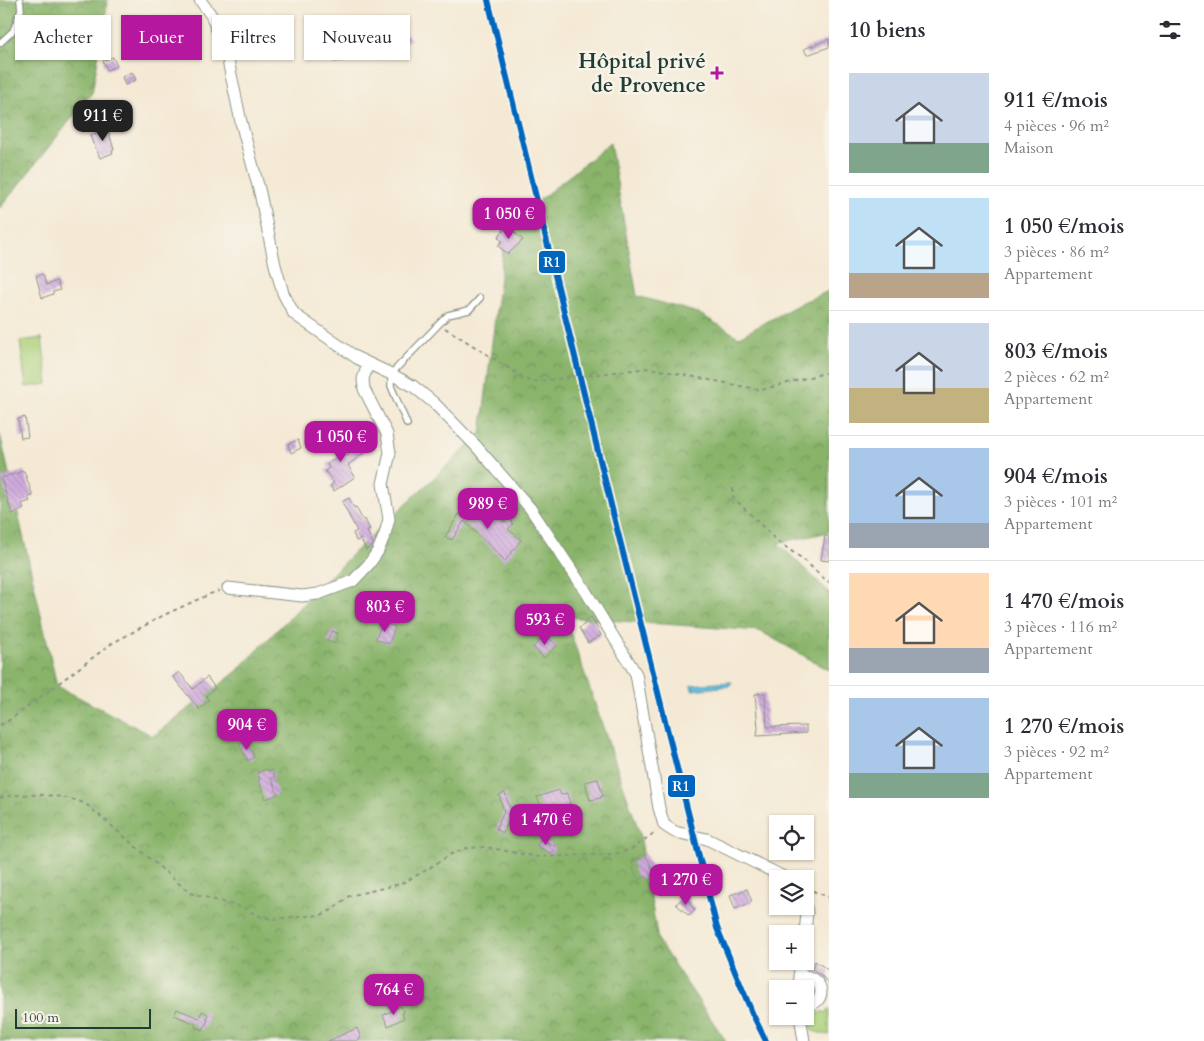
<!DOCTYPE html>
<html lang="fr">
<meta charset="utf-8">
<style>
:root{--surface:#fff;--page:#f2f2f3;--text:#2b2b33;--muted:#7c7c81;--line:#e1e1e2;--accent:#b5179e}
body{margin:0;font-family:Cardo,serif;background:var(--page);color:var(--text);height:100vh;display:flex;flex-direction:column;font-size:19px;white-space:nowrap}
*{box-sizing:border-box;margin:0}
p{font-size:16px;color:var(--muted)}
.icon{flex:none;width:28px;height:28px;fill:none;stroke:currentColor;stroke-width:2;stroke-linecap:round;stroke-linejoin:round}
.map{position:relative;flex:1;overflow:hidden}
.details{display:flex;flex-direction:column;background:var(--surface);width:375px}
.details>*{flex:none}
.guide{position:absolute;left:15px;top:15px;width:475px;height:45px;display:flex;gap:10px}
.controls{position:absolute;left:769px;top:815px;display:grid;gap:10px}
.controls a{display:grid;place-items:center;width:45px;height:45px;border-radius:0px;background:var(--surface);box-shadow:0 1px 4px #0004;font-size:25px}
.scale{position:absolute;left:15px;bottom:12px;width:136px;box-sizing:border-box;padding-left:5px;border:2px solid #1f3d34;border-top:0;font-size:14px;line-height:18px;white-space:nowrap;color:#1f3d34;-webkit-text-stroke:4px #f7f3e8;paint-order:stroke}
.price{position:absolute;translate:-50% -42px;padding:0 11px;border-radius:10px;background:var(--accent);color:#fff;font-size:16px;line-height:32px;filter:drop-shadow(0 1px 2px #0008)}
.price::after{content:'';position:absolute;left:50%;top:30px;width:15px;height:11px;margin-left:-8px;background:inherit;clip-path:polygon(0 0,100% 0,50% 100%)}
.price.current{background:#222;color:#fff}
ul{padding:0;list-style:none}
li{display:flex;align-items:center;gap:15px;height:125px;padding:0 20px}
li+li{border-top:1px solid var(--line)}
li span{display:grid;place-items:center;flex:none;width:140px;height:100px;border-radius:0px;color:#555}
li>.icon{margin-inline-start:auto}
span .icon{width:60px;height:60px;fill:#fffc;stroke-width:1}
li b{font-size:21px}
h2{display:flex;justify-content:space-between;align-items:center;height:60px;padding:0 20px;font-size:21px}
.pill{padding:0 18px;border-radius:0px;background:var(--surface);box-shadow:0 1px 4px #0004;font-size:18px;line-height:45px}
.pill.current{background:var(--accent);color:#fff}
main{display:flex;flex:1;min-height:0}
.map>svg:first-child{display:block}
.green{fill:#acd27b;stroke:#668858}
.forest{fill:url(#forest-crowns);stroke:#547850}
.water{fill:url(#water-ripples);stroke:#44808e}
.building{fill:url(#building-back-hatch)}
.lines{fill:none;stroke-linecap:round;stroke-linejoin:round}
.lane-casing{stroke:#8a9384;stroke-width:8}
.street-casing{stroke:#8a9384;stroke-width:13}
.path{stroke:#8a9384;stroke-width:2;stroke-dasharray:4 4;stroke-linecap:butt}
.lane{stroke:#fff;stroke-width:5.5}
.street{stroke:#fff;stroke-width:11}
.rail-1-casing{stroke:#f7f3e8;stroke-width:10}
.rail-1{stroke:#0065bd;stroke-width:6}
.poi-dot{fill:#b5179e;stroke:#f7f3e8;stroke-width:2}
.labels{text-anchor:middle;dominant-baseline:central;stroke-width:5;stroke-linejoin:round;paint-order:stroke}
.poi-label{font-size:21px;font-weight:bold;fill:#1f3d34;stroke:#f7f3e8;text-anchor:end}
.line-badge{stroke:#f7f3e8;stroke-width:2}
.badge-label{font-size:14px;text-anchor:middle;font-weight:bold;fill:#fff}
</style>
<main>
<div class="map">
<svg width="829" height="1041" viewBox="0 0 829 1041">
<defs>
<pattern id="forest-crowns" width="20" height="18" patternUnits="userSpaceOnUse" patternTransform="scale(1.25)"><rect width="20" height="18" fill="#89b46b"/><path d="M2 6a3 3 0 1 1 6 0M12 15a3 3 0 1 1 6 0" fill="none" stroke="#6f9459"/></pattern>
<pattern id="water-ripples" width="26" height="14" patternUnits="userSpaceOnUse" patternTransform="scale(1.25)"><rect width="26" height="14" fill="#69c4e7"/><path d="M2 4q2-2 4 0t4 0M15 11q2-2 4 0t4 0" fill="none" stroke="#56a0bc"/></pattern>
<pattern id="building-back-hatch" width="6" height="6" patternUnits="userSpaceOnUse" patternTransform="scale(1.25)"><rect width="6" height="6" fill="#d1aade"/><path d="M-1 5l2 2M0 0l6 6M5-1l2 2" fill="none" stroke="#a98cb5"/></pattern>
</defs>
<rect width="100%" height="100%" fill="#f7f3e8"/>
<filter id="ink" filterUnits="userSpaceOnUse"><feTurbulence type="fractalNoise" baseFrequency=".02" numOctaves="2"/><feDisplacementMap in="SourceGraphic" scale="10" xChannelSelector="R" yChannelSelector="G"/><feConvolveMatrix kernelMatrix="1 2 1 2 8 2 1 2 1" color-interpolation-filters="sRGB"/></filter>
<filter id="wash" filterUnits="userSpaceOnUse"><feTurbulence type="fractalNoise" baseFrequency=".0096" numOctaves="4" result="noise"/><feDisplacementMap in="SourceGraphic" scale="20" xChannelSelector="R" yChannelSelector="G"/><feGaussianBlur stdDeviation="1.12" result="paint"/><feColorMatrix in="noise" values="0 0 0 0 0 0 0 0 0 0 0 0 0 0 0 0 0 1.4 0 .05"/><feComposite in="paint" operator="in"/></filter>
<g filter="url(#wash)">
<rect width="100%" height="100%" fill="#f4e9d4"/>
<!-- green -->
<path class="green" d="M42 338 48 384 26 387 20 341Z
M829 1009V1035L812 1031 810 1017 816 1011 819 1014 823 1011 825 1013Z"/>
<!-- forest -->
<path class="forest" d="M0 0H108L92 93 0 208Z
M610 143 637 296 698 313 739 337 803 302 829 291V532L778 543 829 592V670L760 631 565 617 640 834 658 941 726 1041H0V434L57 686 153 736 236 672 352 554 481 434 506 227Z"/>
<!-- water -->
<path class="water" d="M732 682 729 686 692 690 691 685Z"/>
<g id="blocks">
<!-- building -->
<path class="building" d="M381 20 394 38 403 30 411 39 401 47 397 42 385 52 369 30Z
M41 24 47 34 40 38 34 28Z
M829 39V47L807 55 804 49Z
M342 50 343 61 334 62 332 51Z
M113 57 117 66 107 70 103 61Z
M132 72 136 80 125 85 122 77Z
M107 126 114 150 112 151 113 153 100 158 94 144H93L90 135 100 132 99 128Z
M507 226 523 240 508 254 498 246 502 241 498 237Z
M43 274 46 285 57 281 60 290 53 292V294L42 298 36 276Z
M25 417 28 437 21 438 18 419Z
M331 431 332 433 335 432 346 457 362 445 366 451 348 465 355 477 334 491 330 486 334 483 325 471 329 468 327 464 338 457 332 439 327 442 323 435Z
M298 440 301 448 291 453 288 444Z
M24 471 33 496 28 497 30 501 22 504 24 509 12 514 1 478Z
M349 498 354 508 356 507 363 521 365 519 370 530 367 531 373 544 371 547 366 550 361 539 356 541 353 533 357 531 342 502Z
M477 503 479 505 481 503 489 511 492 508 504 522 509 518 513 524 508 529 521 540 505 561 464 521 452 540 445 537 459 514 463 517Z
M825 536H829V561L821 560Z
M533 610 534 617 523 619 522 612Z
M591 617 601 635 588 643 579 628 585 624 584 622Z
M382 622 395 627 389 644 376 639Z
M332 631 338 633 334 644 327 641Z
M546 635 557 646 544 658 533 647Z
M179 672 193 689 207 677 215 688 206 696 209 700 199 709 173 677Z
M765 693 767 727 806 726V733L757 736 758 728 755 694Z
M246 741 254 757 248 761 239 744Z
M267 769 268 771 272 770 275 777 271 778 278 794 266 799 258 781 260 780 257 773Z
M598 779 603 796H601V798L590 800 585 782Z
M559 790 561 795 567 793 570 804 556 809 554 805 542 809 537 797Z
M505 793 512 814 503 833 496 829 504 812 499 795Z
M540 839 555 846 552 854 537 846Z
M645 854 654 872 659 870 665 884 653 889 647 876 641 879 637 877 633 869 634 868 632 862 639 859 638 857Z
M747 889 752 902 735 909 730 895Z
M685 896 691 903 690 904 695 910 689 916 676 904Z
M815 961 821 965 829 971V984L821 975 812 969Z
M401 1006 404 1013H402L404 1018 388 1026 383 1015 392 1011 391 1010Z
M177 1009 199 1018 202 1011 208 1014 206 1019 208 1020 203 1030 195 1027 196 1024 174 1015Z
M357 1028 361 1038 356 1041H328Z"/>
</g>
</g>
<g filter="url(#ink)">
<use href="#blocks" fill-opacity="0" stroke="#8a9384" stroke-width="1"/>
<g class="lines">
<defs>
<path id="lane" d="M0 43 13 31 21 10 20 0
M407 424 391 386V374L439 324 448 315 469 310 480 298"/>
<path id="street" d="M200 0 211 15 226 51 241 122 260 193 275 265 283 293 294 314 357 358 391 374 413 386 434 403 476 446 530 508 585 590 636 674 659 808 664 825 675 832 707 839 788 879
M228 588 302 596 318 594 353 581 369 564 378 551 385 534 389 519 383 484 390 453 387 434 364 389 363 379 368 364
M805 934 807 912 805 904
M799 975C825 976 829 1003 805 1006
M799 989 800 961
M800 1016 804 1041"/>
</defs>
<!-- lane casing -->
<use href="#lane" class="lane-casing"/>
<!-- street casing -->
<use href="#street" class="street-casing"/>
<!-- path -->
<path class="path" d="M445 328 531 382 649 368 761 390 829 372
M733 488V497L777 541 804 560 822 577 829 582
M0 725 11 719 111 644 164 615 210 594 219 591
M0 798C23 792 64 794 86 804L190 893 244 908 259 916 272 919 321 915 332 910 349 896 400 884 423 872 451 854 467 848 486 847 538 857 614 854 630 850 657 831
M805 888 829 897"/>
<!-- lane -->
<use href="#lane" class="lane"/>
<!-- street -->
<use href="#street" class="street"/>
<defs>
<path id="rail-1" d="M488 0 612 509 717 928 753 1015 766 1041"/>
</defs>
<!-- rail-1 casing -->
<use href="#rail-1" class="rail-1-casing"/>
<!-- rail-1 -->
<use href="#rail-1" class="rail-1"/>
</g>
</g>
<!-- markers -->
<path class="poi-dot" d="M714.5 65.5h5v5h5v5h-5v5h-5v-5h-5v-5h5z"/>
<g class="labels">
<!-- poi labels -->
<g class="poi-label">
<text x="706" y="61">Hôpital privé<tspan x="706" dy="24">de Provence</tspan></text>
</g>
</g>
<g class="line-badge">
<rect x="538" y="250" width="28" height="24" rx="5" fill="#0065bd"/>
<rect x="667" y="774" width="29" height="24" rx="5" fill="#0065bd"/>
</g>
<g class="badge-label">
<text x="552" y="267">R1</text>
<text x="681" y="791">R1</text>
</g>
</svg>
<div class="controls">
<a><svg class="icon" aria-label="locate" viewBox="0 0 24 24"><circle cx="12" cy="12" r="6"/><path d="M12 2v4M12 18v4M2 12h4M18 12h4"/></svg></a>
<a><svg class="icon" aria-label="layers" viewBox="0 0 24 24"><path d="M12 4l9 5-9 5-9-5zM3 14l9 5 9-5"/></svg></a>
<a>+</a>
<a>−</a>
</div>
<div class="scale">100 m</div>
<b class="price current" style="left:103px;top:142px">911 €</b>
<b class="price" style="left:509px;top:240px">1 050 €</b>
<b class="price" style="left:341px;top:463px">1 050 €</b>
<b class="price" style="left:488px;top:530px">989 €</b>
<b class="price" style="left:385px;top:633px">803 €</b>
<b class="price" style="left:545px;top:646px">593 €</b>
<b class="price" style="left:247px;top:751px">904 €</b>
<b class="price" style="left:546px;top:846px">1 470 €</b>
<b class="price" style="left:686px;top:906px">1 270 €</b>
<b class="price" style="left:394px;top:1016px">764 €</b>
<div class="guide">
<a class="pill">Acheter</a>
<a class="pill current">Louer</a>
<a class="pill">Filtres</a>
<a class="pill">Nouveau</a>
</div>
</div>
<section class="details">
<h2>10 biens<svg class="icon" aria-label="filters" viewBox="0 0 24 24"><path d="M4 7h16M4 17h16"/><circle cx="9" cy="7" r="2"/><circle cx="15" cy="17" r="2"/></svg></h2>
<ul>
<li><span style="background:linear-gradient(#c9d6e8 70%,#7fa58c 0)"><svg class="icon" aria-label="home" viewBox="0 0 24 24"><path d="M3 11l9-7 9 7M6 9v11h12V9"/></svg></span><div><b>911 €/mois</b><p>4 pièces · 96 m²</p><p>Maison</p></div></li>
<li><span style="background:linear-gradient(#bfe0f5 75%,#b9a48a 0)"><svg class="icon" aria-label="home" viewBox="0 0 24 24"><path d="M3 11l9-7 9 7M6 9v11h12V9"/></svg></span><div><b>1 050 €/mois</b><p>3 pièces · 86 m²</p><p>Appartement</p></div></li>
<li><span style="background:linear-gradient(#c9d6e8 65%,#c2b280 0)"><svg class="icon" aria-label="home" viewBox="0 0 24 24"><path d="M3 11l9-7 9 7M6 9v11h12V9"/></svg></span><div><b>803 €/mois</b><p>2 pièces · 62 m²</p><p>Appartement</p></div></li>
<li><span style="background:linear-gradient(#a9c7e8 75%,#9aa5b1 0)"><svg class="icon" aria-label="home" viewBox="0 0 24 24"><path d="M3 11l9-7 9 7M6 9v11h12V9"/></svg></span><div><b>904 €/mois</b><p>3 pièces · 101 m²</p><p>Appartement</p></div></li>
<li><span style="background:linear-gradient(#ffd9b3 75%,#9aa5b1 0)"><svg class="icon" aria-label="home" viewBox="0 0 24 24"><path d="M3 11l9-7 9 7M6 9v11h12V9"/></svg></span><div><b>1 470 €/mois</b><p>3 pièces · 116 m²</p><p>Appartement</p></div></li>
<li><span style="background:linear-gradient(#a9c7e8 75%,#7fa58c 0)"><svg class="icon" aria-label="home" viewBox="0 0 24 24"><path d="M3 11l9-7 9 7M6 9v11h12V9"/></svg></span><div><b>1 270 €/mois</b><p>3 pièces · 92 m²</p><p>Appartement</p></div></li>
</ul>
</section>
</main>
